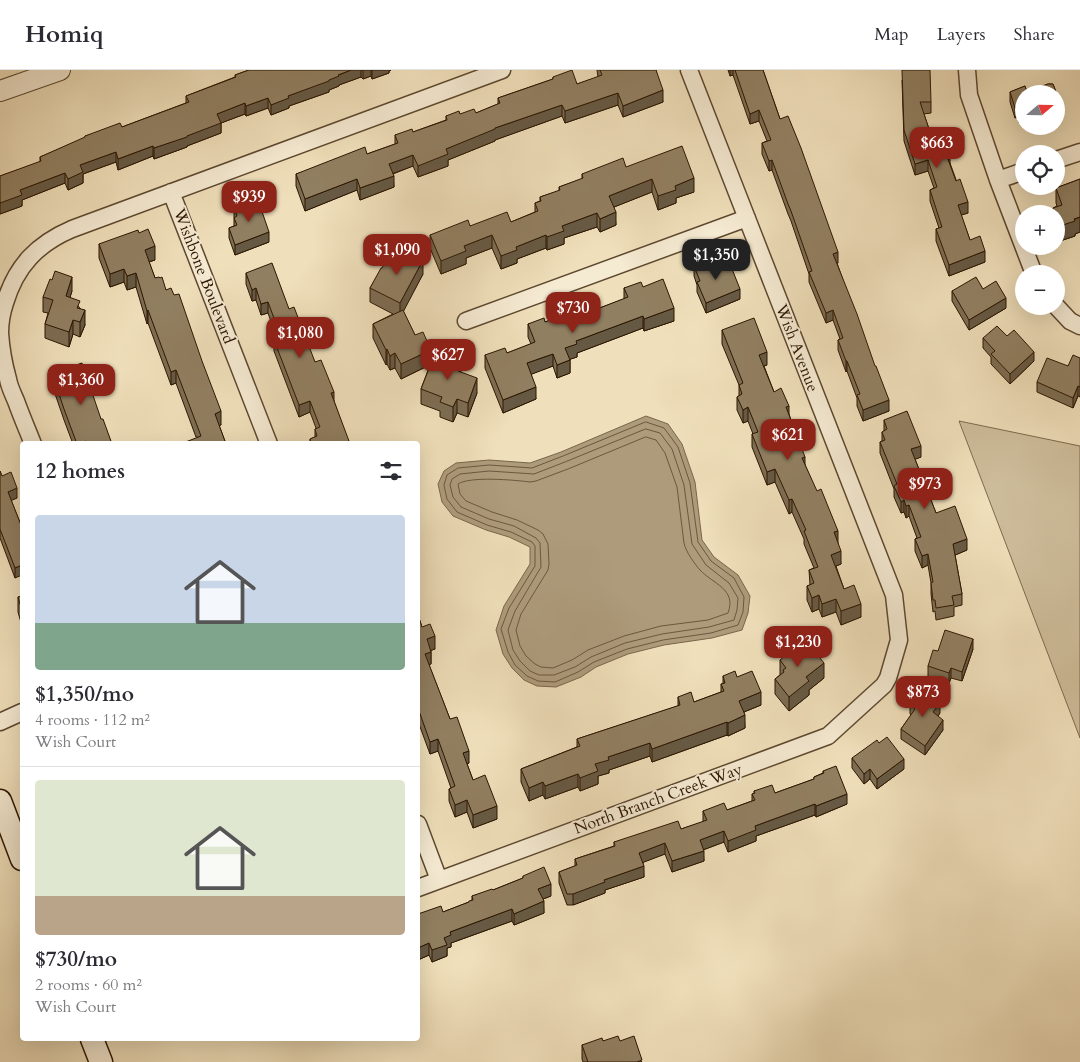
<!DOCTYPE html>
<meta charset="utf-8">
<style>
:root{--surface:#fff;--page:#f2f2f3;--text:#2b2b33;--muted:#7c7c81;--line:#e1e1e2;--accent:#8f2418}
body{margin:0;font-family:Cardo,serif;background:var(--page);color:var(--text);height:100vh;display:flex;flex-direction:column;font-size:19px;white-space:nowrap}
*{box-sizing:border-box;margin:0}
p{font-size:16px;color:var(--muted)}
.icon{flex:none;width:28px;height:28px;fill:none;stroke:currentColor;stroke-width:2;stroke-linecap:round;stroke-linejoin:round}
.map{position:relative;flex:1;overflow:hidden}
.sheet{position:absolute;left:20px;top:371px;width:400px;height:600px;display:flex;flex-direction:column;background:var(--surface);border-radius:5px;box-shadow:0 5px 20px #0002}
.sheet>*{flex:none}
.needle{width:32px;rotate:70deg}
.buttons{position:absolute;left:1015px;top:15px;display:grid;gap:10px}
.buttons a{display:grid;place-items:center;width:50px;height:50px;border-radius:50%;background:var(--surface);box-shadow:0 5px 20px #0002;font-size:25px}
.price{position:absolute;translate:-50% -42px;padding:0 11px;border-radius:10px;background:var(--accent);color:#fff;font-size:16px;line-height:32px;filter:drop-shadow(0 1px 2px #0008)}
.price::after{content:'';position:absolute;left:50%;top:30px;width:15px;height:11px;margin-left:-8px;background:inherit;clip-path:polygon(0 0,100% 0,50% 100%)}
.price.active{background:#222;color:#fff}
ul{padding:0;list-style:none}
li{display:grid;align-content:center;gap:10px;height:265px;padding:0 15px}
li+li{border-top:1px solid var(--line)}
li span{display:grid;place-items:center;height:155px;border-radius:5px;color:#555}
li>.icon{margin-inline-start:auto}
span .icon{width:90px;height:90px;fill:#fffc;stroke-width:1}
li b{font-size:21px}
h2{display:flex;justify-content:space-between;align-items:center;height:60px;padding:0 15px;font-size:21px}
header{display:flex;align-items:center;gap:30px;box-sizing:border-box;height:70px;padding:0 25px;background:var(--surface);border-bottom:1px solid var(--line)}
header strong{font-size:24px}
nav{display:flex;gap:28px;margin-inline-start:auto;font-size:18px}
.map>svg:first-child{display:block}
.green{fill:#cebd9b;stroke:#7d6a4e}
.water{fill:#ad9b7b;stroke:#79664a}
.lines{fill:none;stroke-linecap:round;stroke-linejoin:round}
.shore{stroke:#6c583e;stroke-width:1}
.minor-casing{stroke:#5d482f;stroke-width:19}
.tertiary-casing{stroke:#5d482f;stroke-width:22}
.secondary-casing{stroke:#2c1601;stroke-width:25}
.minor{stroke:#f5ead2;stroke-width:16}
.tertiary{stroke:#f5ead2;stroke-width:20}
.secondary{stroke:#f5ead2;stroke-width:22}
.wall{fill:#7d6d53;stroke:#2c1601}
.shaded-wall{fill:#665944;stroke:#2c1601}
.building{fill:#917f61;stroke:#2c1601}
.labels{text-anchor:middle;dominant-baseline:central;stroke-width:4;stroke-linejoin:round;paint-order:stroke}
.street-label{font-size:16px;fill:#2c1601;stroke:#f5ead2}
</style>
<header>
<strong>Homiq</strong>
<nav><a>Map</a><a>Layers</a><a>Share</a></nav>
</header>
<div class="map">
<svg width="1080" height="992" viewBox="0 0 1080 992">
<rect width="100%" height="100%" fill="#efdfba"/>
<filter id="stains"><feTurbulence type="fractalNoise" baseFrequency=".004" numOctaves="4"/><feColorMatrix values="0 0 0 0 .2 0 0 0 0 .09 0 0 0 0 .02 0 0 0 .5 -.17"/></filter>
<radialGradient id="worn" r=".72"><stop offset=".6" stop-color="#630" stop-opacity="0"/><stop offset="1" stop-color="#630" stop-opacity=".3"/></radialGradient>
<!-- green -->
<path class="green" d="M959 351 1080 376V668Z"/>
<!-- water -->
<path class="water" d="M646 346 668 354 682 374 695 412 702 470 714 487 738 505 750 526 748 543 742 560 712 568 664 575 628 584 596 597 581 607 556 617 537 616 524 610 512 598 503 584 496 560 504 536 530 494V477L509 467 486 460 453 446 442 432 438 414 444 401 456 393 489 390 530 393 561 382Z"/>
<g class="lines">
<!-- shore -->
<path class="shore" d="M646 352 664 358 678 377 690 413 698 472 711 491 734 508 744 527 743 542 738 555 711 563 663 570 627 579 594 592 578 602 555 612 538 611 527 606 515 595 508 582 501 559 509 538 535 496V476L532 472 511 462 487 455 457 442 447 429 444 415 447 405 458 398 489 395 532 398 563 386Z
M646 359 660 363 672 379 684 415 692 474 706 495 729 513 738 528 737 540 734 550 709 557 662 564 625 573 591 587 575 597 554 605H539L530 601 520 591 513 580 508 560 515 541 541 497 540 473 536 468 514 456 489 449 461 437 453 427 450 415 452 409 460 404 489 401 534 404 565 392Z
M646 367 656 370 665 383 677 417 684 473C686 482 694 493 700 500 713 514 737 519 728 543L708 550 661 556 624 566 588 580 572 590 553 598 541 597 535 594 526 586 520 576 516 560 521 544 548 500 549 494 548 474 543 464 538 460 517 450 492 442 466 431 460 424 458 414C470 406 515 410 530 412L536 411 568 399Z"/>
<defs>
<path id="minor" d="M967 0 969 25 998 110 1034 204
M1056 90 1080 82
M998 110 1024 101
M171 122 269 374
M1056 236 1070 251 1080 256
M466 251 747 148
M33 374C27 359 21 345 16 331 13 324 9 316 8 309 4 295 1 278 0 263 0 254 2 242 5 233 16 196 37 174 72 159L502 0
M0 652 22 642
M418 754 439 810
M418 818 828 666 884 615 888 608 899 570 894 525 689 0"/>
<path id="tertiary" d="M0 21 60 0"/>
<path id="secondary" d="M0 731 22 789
M92 969 101 992"/>
</defs>
<!-- minor casing -->
<use href="#minor" class="minor-casing"/>
<!-- tertiary casing -->
<use href="#tertiary" class="tertiary-casing"/>
<!-- secondary casing -->
<use href="#secondary" class="secondary-casing"/>
<!-- minor -->
<use href="#minor" class="minor"/>
<!-- tertiary -->
<use href="#tertiary" class="tertiary"/>
<!-- secondary -->
<use href="#secondary" class="secondary"/>
</g>
<!-- wall -->
<path class="wall" d="M249 0H391L389 1V3L372 9 371 6 363 9 361 7 339 15V16L329 20V22L289 36V38L271 45 268 38 246 46 245 44 221 53V63L187 76V77L154 89 153 86 118 100 116 92 83 104V113L68 120 65 113 22 130V136L0 144V106L40 92V87L85 68V66L122 57 186 33V26L235 7V5Z
M597 0H656L663 32 623 47 618 35 565 53 562 46 495 70V71L448 90V96L418 107 413 96 393 104 394 117 360 130 357 120 305 141 296 116V104L367 84 395 74V65L413 62 446 50V46L476 43 498 34V28L553 9V7L577 14 598 7Z
M728 0H763L780 49 838 193H837L889 341 863 351 857 336V328L847 301 846 302 838 280V270L840 269 833 250 826 253 809 212V204L791 151 788 144 772 100 769 101 762 84V73L767 71 759 51 750 54 733 5 730 6Z
M902 10 931 32V43L924 44 932 68 950 93 968 143 961 145 970 170 985 192 949 206 936 171V159L939 158 930 131V120L934 118 928 101 915 105 904 71Z
M1048 14H1053L1061 35V45L1056 47V24H1024V56H1025L1023 57 1021 52 1019 53 1017 47 1015 48 1010 32V22L1025 16 1027 22Z
M626 97 694 122 676 128V133L658 140 652 122 614 137 616 155 600 162 597 157 564 168V174L547 180 546 178 517 189V193L501 199 492 178 466 188V194L441 204 430 178V165L470 156 511 152 535 142V133L540 131V127L559 121V117L582 109V104Z
M1080 109V162L1075 164V166L1060 171 1056 161V144H1053V138L1057 136 1056 133V118Z
M234 138 269 172 235 185 229 168V158L234 156Z
M99 174 155 190 149 192 155 208 166 220 221 355H219L226 374 196 367 176 313 171 315 148 253 147 254 136 217 127 220 124 212 110 217 99 188Z
M694 196 716 200 740 229 706 243 697 222V215L694 206Z
M382 198 423 204 403 241 415 265 431 293 461 302 477 323 468 347 457 343 453 352 440 347V341L421 334V319L430 295 401 309 395 298 390 300 387 294 386 295 373 268V254L393 244 370 232V218Z
M246 203 289 239 334 331 349 374H310V369L315 367V359L316 358 310 342 299 347 274 281V270L277 269 268 243 261 245 256 230 252 231 246 214Z
M643 217 674 251 644 261 643 258 577 283V287L570 289V303L557 308 553 296 531 304 536 329 503 343 485 298V285L507 283 531 274 528 267V254L545 252 577 241V236L597 239 624 229V218Z
M983 219 1006 238 969 260 952 231V221Z
M72 221 70 227 80 238 85 255 80 267 73 264 69 277 45 268V254L48 243 43 242V227Z
M722 260 767 295 764 296 774 322 789 344 805 395 838 474 841 494 836 496 844 519 861 547 841 555 836 542 822 547 819 539 812 542 807 530V516L810 515 809 500 814 498 804 474V469L792 442 789 444 775 412 767 415 752 377V364H753L748 351 743 353 737 340V327L739 326V315L722 274Z
M1007 266 1034 291 1010 314 991 294V287L983 278V268Z
M1080 288V327L1078 326 1073 338 1037 322V312L1068 296Z
M52 303 101 349 112 374H73L64 350 52 315Z
M884 350 921 387 915 389 936 443 967 480 955 485 962 524V535L954 537V546L936 550 935 541 933 542 931 524V513L928 495 922 498 915 481V469L917 468 909 446 906 448 904 442 901 443 894 427V419L880 383V372L882 371V362L884 361Z
M0 401 2 406 17 428 11 430 21 455 15 508 0 468Z
M22 526V556L18 542V527Z
M418 545 422 557 435 579 431 580V594L429 595 450 649 469 693 467 694 473 710 497 749 473 758 467 742 455 747 449 731V719L451 718 438 681 430 684 419 654H418Z
M973 579 962 611 951 608 949 613 928 606V596L938 581Z
M780 590 824 608 809 620V625L789 641 775 624V609L780 605Z
M723 606 737 607 761 635 744 642 745 658 728 666 727 665 652 692 650 686 609 700V703L598 706V714L580 721 578 717 545 729 543 725 529 731 521 712V699L577 677V669L678 636V627L694 632 721 622V614H723Z
M910 634 940 643 938 646 943 660 925 685 901 669V659L911 645 910 644Z
M852 688 904 699 877 719 870 709 864 714 852 698Z
M823 701 847 734 816 747 815 745 756 766V771L728 782 724 772 703 780 704 791 672 802 665 784 643 792 644 807 605 820V823L573 835H567L559 813V802L575 796V789L614 776V772L681 759 703 752V741L727 740 752 731V724H754V721L775 723 814 709V707L823 703Z
M523 806 551 826 543 829 544 843 514 855 512 851 451 873V877L447 878V886L432 892 429 885 418 890V844L443 842 469 832 472 830V826L493 820 523 808Z
M603 971H620L642 992H583L582 989V975Z"/>
<!-- shaded-wall -->
<path class="shaded-wall" d="M351 0H361V7L339 15V16L329 20V22L289 36V38L271 45V35L288 26Z
M363 0H371V6L363 9Z
M372 0H391L389 1V3L372 9Z
M730 0H733V5L730 6Z
M663 20V32L623 47V36Z
M618 23V35L565 53V41Z
M268 28V38L246 46V36Z
M245 33V44L221 53V63L187 76V77L154 89V78L187 66 217 44Z
M562 35V46L495 70V71L448 90V96L418 107V96L446 79 495 58Z
M1061 35V45L1056 47V37Z
M1017 37V47L1015 48V38Z
M759 40V51L750 54V44Z
M1021 42V52L1019 53V43Z
M1023 47H1024V56H1025L1023 57Z
M153 76V86L118 100V89Z
M116 82V92L83 104V113L68 120V109L80 95Z
M950 83V94L946 84Z
M413 85V96L389 105V94Z
M772 90V100L769 101V91Z
M928 90V101L915 105V94Z
M65 103V113L22 130V136L0 144V133L20 120Z
M394 106V117L360 130V118Z
M694 108V122L676 128V133L658 140V126L675 116Z
M357 109V120L305 141V129Z
M652 109V122L609 139V126Z
M968 132V143L958 146V135Z
M616 142V155L600 162V149Z
M597 143V157L564 168V174L547 180V167L562 156Z
M1080 147V162L1075 164V166L1060 171V156Z
M269 162V172L235 185V175Z
M492 165V178L466 188V194L441 204V191L464 176Z
M546 165V178L517 189V193L501 199V186L516 177Z
M155 176V190L145 193V180Z
M985 181V192L949 206V195Z
M838 182V193L833 195V184Z
M423 190V204L400 248V233Z
M124 199V212L110 217V204Z
M136 203V217L127 220V206Z
M72 207V221L66 240V226Z
M256 218V230L252 231V220Z
M740 219V229L706 243V233Z
M1006 228V238L969 260V250Z
M268 232V243L261 245V234Z
M674 238V251L644 261V249Z
M85 240V255L80 267V252Z
M148 240V253L147 254V241Z
M833 240V250L826 253V243Z
M643 246V258L577 283V287L565 291V278L576 271Z
M73 250V264L69 277V262Z
M387 279V294L386 295V280Z
M431 280V294L401 309V294Z
M767 282V295L759 298V285Z
M1034 282V291L1010 314V304Z
M395 283V298L390 300V286Z
M553 284V296L527 306V293Z
M570 290V303L557 308V295Z
M846 291H847V301L846 302Z
M461 293V308L458 301Z
M176 300V313L171 315V302Z
M477 308V323L468 347V333Z
M1078 316V326L1073 338V328Z
M536 317V329L503 343V330Z
M334 322V334L331 323Z
M457 329V343L453 352V337Z
M889 330V341L863 351V340Z
M310 331V342L299 347V335Z
M789 336V349L786 337Z
M748 337V351L743 353V340Z
M221 341V355L215 357V344Z
M349 371V374H341Z
M921 376V387L911 391V379Z
M805 387V400L802 388Z
M775 399V412L767 415V402Z
M17 418V428L8 432V422Z
M792 429V442L789 444V430Z
M904 430V442L901 443V432Z
M909 435V446L906 448V436Z
M838 461V474L834 462Z
M967 469V480L953 486V474Z
M841 481V494L831 498V485Z
M928 484V495L922 498V486Z
M22 495V505L15 508V498Z
M819 525V539L812 542V528Z
M836 529V542L822 547V534Z
M861 534V547L841 555V541Z
M435 566V579L427 582V569Z
M973 569V579L962 611V602Z
M431 582V594L425 596V584Z
M824 593V608L809 620V625L789 641V627L806 607Z
M951 598V608L949 613V603Z
M761 622V635L739 644V631Z
M940 633V643L933 652V642Z
M419 641V654H418V642Z
M745 645V658L728 666V653Z
M943 650V660L925 685V676Z
M727 652V665L652 692V679Z
M438 669V681L430 684V672Z
M650 673V686L609 700V703L598 706V714L580 721V708L595 694 608 687Z
M469 681V693L463 695V683Z
M904 689V699L877 719V709Z
M870 699V709L864 714V704Z
M578 704V717L545 729V716Z
M543 712V725L529 731V718Z
M847 724V734L816 747V736Z
M467 730V742L455 747V735Z
M815 734V745L756 766V771L728 782V771L755 756Z
M497 736V749L473 758V745Z
M724 761V772L700 781V770Z
M665 773V784L639 794V783Z
M704 781V791L672 802V791Z
M644 796V807L605 820V823L573 835V824L604 810Z
M551 814V826L538 831V819Z
M544 831V843L514 855V844Z
M512 839V851L451 873V877L447 878V886L432 892V880L450 862Z
M429 873V885L418 890V878Z"/>
<!-- building -->
<path class="building" d="M249 0H351L338 5 339 6 329 10V11L288 26 289 28 271 35 268 28 246 36 245 33 217 44 221 53 187 66V67L154 78 153 76 118 89 116 82 80 95 83 102 68 109 65 103 20 120 22 125 0 133V106L41 91 40 87 85 67V66L120 53 122 57 189 32 186 26 236 7 235 5Z
M572 0 577 14 602 5 600 0H656L663 20 623 36 618 23 565 41 562 35 495 58V59L446 79 448 84 418 96 413 85 389 94 394 106 360 118 357 109 305 129 296 104 365 77 367 84 398 73 395 65 412 59 413 62 447 50 446 46 459 41 460 44 474 39 476 43 500 33 498 28 553 9V7Z
M735 0H763L780 49 788 46 801 78 838 182 833 184 857 244 875 296H876L889 330 863 340 857 325 860 324 847 291H846L838 270 843 268 833 240 826 243 809 202 812 201 791 141 788 134 772 90 769 91 762 73 771 70 759 40 750 44Z
M902 0H930L931 32H920L932 68 943 64 950 83 946 84 956 111 960 109 968 132 958 135 970 170 980 166 985 181 949 195 936 159 942 157 930 120 937 117 928 90 915 94 904 60Z
M1048 14H1053L1061 35 1056 37V24H1024V47H1023L1021 42 1019 43 1017 37 1015 38 1010 22 1025 16 1027 22Z
M682 76 694 108 675 116 676 120 658 126 652 109 609 126 616 142 600 149 597 143 562 156 564 161 547 167 546 165 516 177 517 180 501 186 492 165 464 176 466 181 441 191 430 165 468 150 470 156 507 142 511 152 538 141 535 133 541 131 540 127 560 120 559 117 583 108 582 104 623 88 626 97Z
M1080 109V147L1074 149 1075 151 1060 156 1056 146V144H1055L1053 138 1062 135 1056 118Z
M258 130 269 162 235 175 229 158 237 155 234 148 237 146 234 138Z
M148 159 155 176 145 180 155 208 159 207 160 208 162 207 166 220 171 218 174 225 179 224 202 291 221 341 215 344 226 374H183V373L201 366 176 300 171 302 148 240 147 241 136 203 127 206 124 199 110 204 99 174 138 160 139 163Z
M405 181 423 190 400 233 370 218 381 198H382L389 185 400 191Z
M712 189 716 200 730 194 740 219 706 233 697 212 700 211 694 196Z
M272 193 289 239 294 237 315 292 321 290 334 322 331 323 349 371 341 374H311L310 369 317 366 315 359 320 357 310 331 299 335 274 270 281 267 268 232 261 234 256 218 252 220 246 203Z
M55 201 72 207 66 226 80 231 77 238 85 240 80 252 73 250 69 262 45 254 53 230 43 227 50 209 52 210Z
M976 207 983 219 996 211 1006 228 969 250 952 221Z
M663 209 674 238 644 249 643 246 576 271 577 274 565 278 570 290 557 295 553 284 527 293 536 317 503 330 485 285 505 278 507 283 535 272 528 254 544 248 545 252 578 240 577 236 594 230 597 239 628 227 624 218 641 212 643 217Z
M403 240 415 265 423 262 431 280 401 294 395 283 390 286 387 279 386 280 373 254Z
M754 248 767 282 759 285 774 322 781 318 789 336 786 337 805 387 802 388 817 421 821 419 838 461 834 462 841 481 831 485 844 519 854 515 861 534 841 541 836 529 822 534 819 525 812 528 807 516 814 513 809 500 818 497 804 461 806 460 792 429 789 430 775 399 767 402 752 364 758 362 748 337 743 340 737 327 742 324 739 315 743 313 722 260Z
M997 256 1007 266 1014 260 1034 282 1010 304 991 284 995 281 983 268Z
M435 283 461 293 458 301 477 308 468 333 457 329 453 337 440 332 442 327 421 319Z
M1073 285 1080 288V317L1078 316 1073 328 1037 312 1047 288 1068 296Z
M82 293 101 349H103L112 374H87L86 371 80 374H77L64 339 52 303Z
M907 341 921 376 911 379 936 443 955 436 967 469 953 474 962 524 952 526 954 535 936 538 935 530H933L931 513 933 512 928 484 922 486 915 469 921 467 909 435 906 436 904 430 901 432 894 416 897 414 880 372 885 370 882 362 887 359 884 350Z
M0 401 2 406 11 402 17 418 8 422 21 455 22 454V495L15 498 0 459Z
M22 526V541L18 527Z
M418 545 422 557 430 554 435 566 427 569 431 582 425 584 450 649 457 647 469 681 463 683 473 710 485 705 497 736 473 745 467 730 455 735 449 719 455 716 438 669 430 672 419 641 418 642Z
M945 560 973 569 962 602 951 598 949 603 928 596 933 580 938 581Z
M805 569 824 593 806 607 809 611 789 627 775 609 784 602 783 600 786 598 780 590Z
M735 601 737 607 752 601 761 622 739 631 745 645 728 653 727 652 652 679 650 673 608 687 609 690 595 694 598 701 580 708 578 704 545 716 543 712 529 718 521 699 580 676 577 669 680 635 678 627 691 622 694 632 724 621 721 614 725 613 723 606Z
M920 619 940 633 933 642 943 650 925 676 901 659 915 639 910 634Z
M887 667 904 689 877 709 870 699 864 704 852 688 877 670 879 673Z
M836 696 847 724 816 736 815 734 755 756 756 760 728 771 724 761 700 770 704 781 672 791 665 773 639 783 644 796 604 810 605 812 573 824H567L559 802 577 795 575 789 615 776 614 772 678 751 681 759 707 750 703 741 724 733 727 740 755 730 752 724 755 723 754 721 772 715 775 723 814 709V707L824 703 823 701Z
M544 797 551 814 538 819 544 831 514 844 512 839 450 862 451 865 444 868 447 875 432 880 429 873 418 878V844L441 836 443 842 469 832V831L473 830 472 826 492 819 493 820 523 808V806Z
M618 966 620 971 634 966 642 990 637 992H588L582 975 602 968 603 971Z"/>
<g class="labels">
<!-- street labels -->
<g class="street-label">
<text transform="translate(204 206) rotate(69)">Wishbone Boulevard</text>
<text transform="translate(797 278) rotate(69)">Wish Avenue</text>
<text transform="translate(658 729) rotate(-20)">North Branch Creek Way</text>
</g>
</g>
<rect width="100%" height="100%" filter="url(#stains)"/>
<rect width="100%" height="100%" fill="url(#worn)"/>
</svg>
<div class="buttons">
<a><svg class="needle" viewBox="-14 -14 28 28"><path d="M0-13l5 13h-10z" fill="#e53935"/><path d="M0 13l5-13h-10z" fill="#7c7c81"/></svg></a>
<a><svg class="icon" aria-label="locate" viewBox="0 0 24 24"><circle cx="12" cy="12" r="6"/><path d="M12 2v4M12 18v4M2 12h4M18 12h4"/></svg></a>
<a>+</a>
<a>−</a>
</div>
<b class="price" style="left:937px;top:99px">$663</b>
<b class="price" style="left:249px;top:153px">$939</b>
<b class="price" style="left:397px;top:206px">$1,090</b>
<b class="price active" style="left:716px;top:211px">$1,350</b>
<b class="price" style="left:573px;top:264px">$730</b>
<b class="price" style="left:300px;top:289px">$1,080</b>
<b class="price" style="left:448px;top:311px">$627</b>
<b class="price" style="left:81px;top:336px">$1,360</b>
<b class="price" style="left:788px;top:391px">$621</b>
<b class="price" style="left:925px;top:440px">$973</b>
<b class="price" style="left:798px;top:598px">$1,230</b>
<b class="price" style="left:923px;top:648px">$873</b>
<section class="sheet">
<h2>12 homes<svg class="icon" aria-label="filters" viewBox="0 0 24 24"><path d="M4 7h16M4 17h16"/><circle cx="9" cy="7" r="2"/><circle cx="15" cy="17" r="2"/></svg></h2>
<ul>
<li><span style="background:linear-gradient(#c9d6e8 70%,#7fa58c 0)"><svg class="icon" aria-label="home" viewBox="0 0 24 24"><path d="M3 11l9-7 9 7M6 9v11h12V9"/></svg></span><div><b>$1,350/mo</b><p>4 rooms · 112 m²</p><p>Wish Court</p></div></li>
<li><span style="background:linear-gradient(#dfe7d0 75%,#b9a48a 0)"><svg class="icon" aria-label="home" viewBox="0 0 24 24"><path d="M3 11l9-7 9 7M6 9v11h12V9"/></svg></span><div><b>$730/mo</b><p>2 rooms · 60 m²</p><p>Wish Court</p></div></li>
</ul>
</section>
</div>
